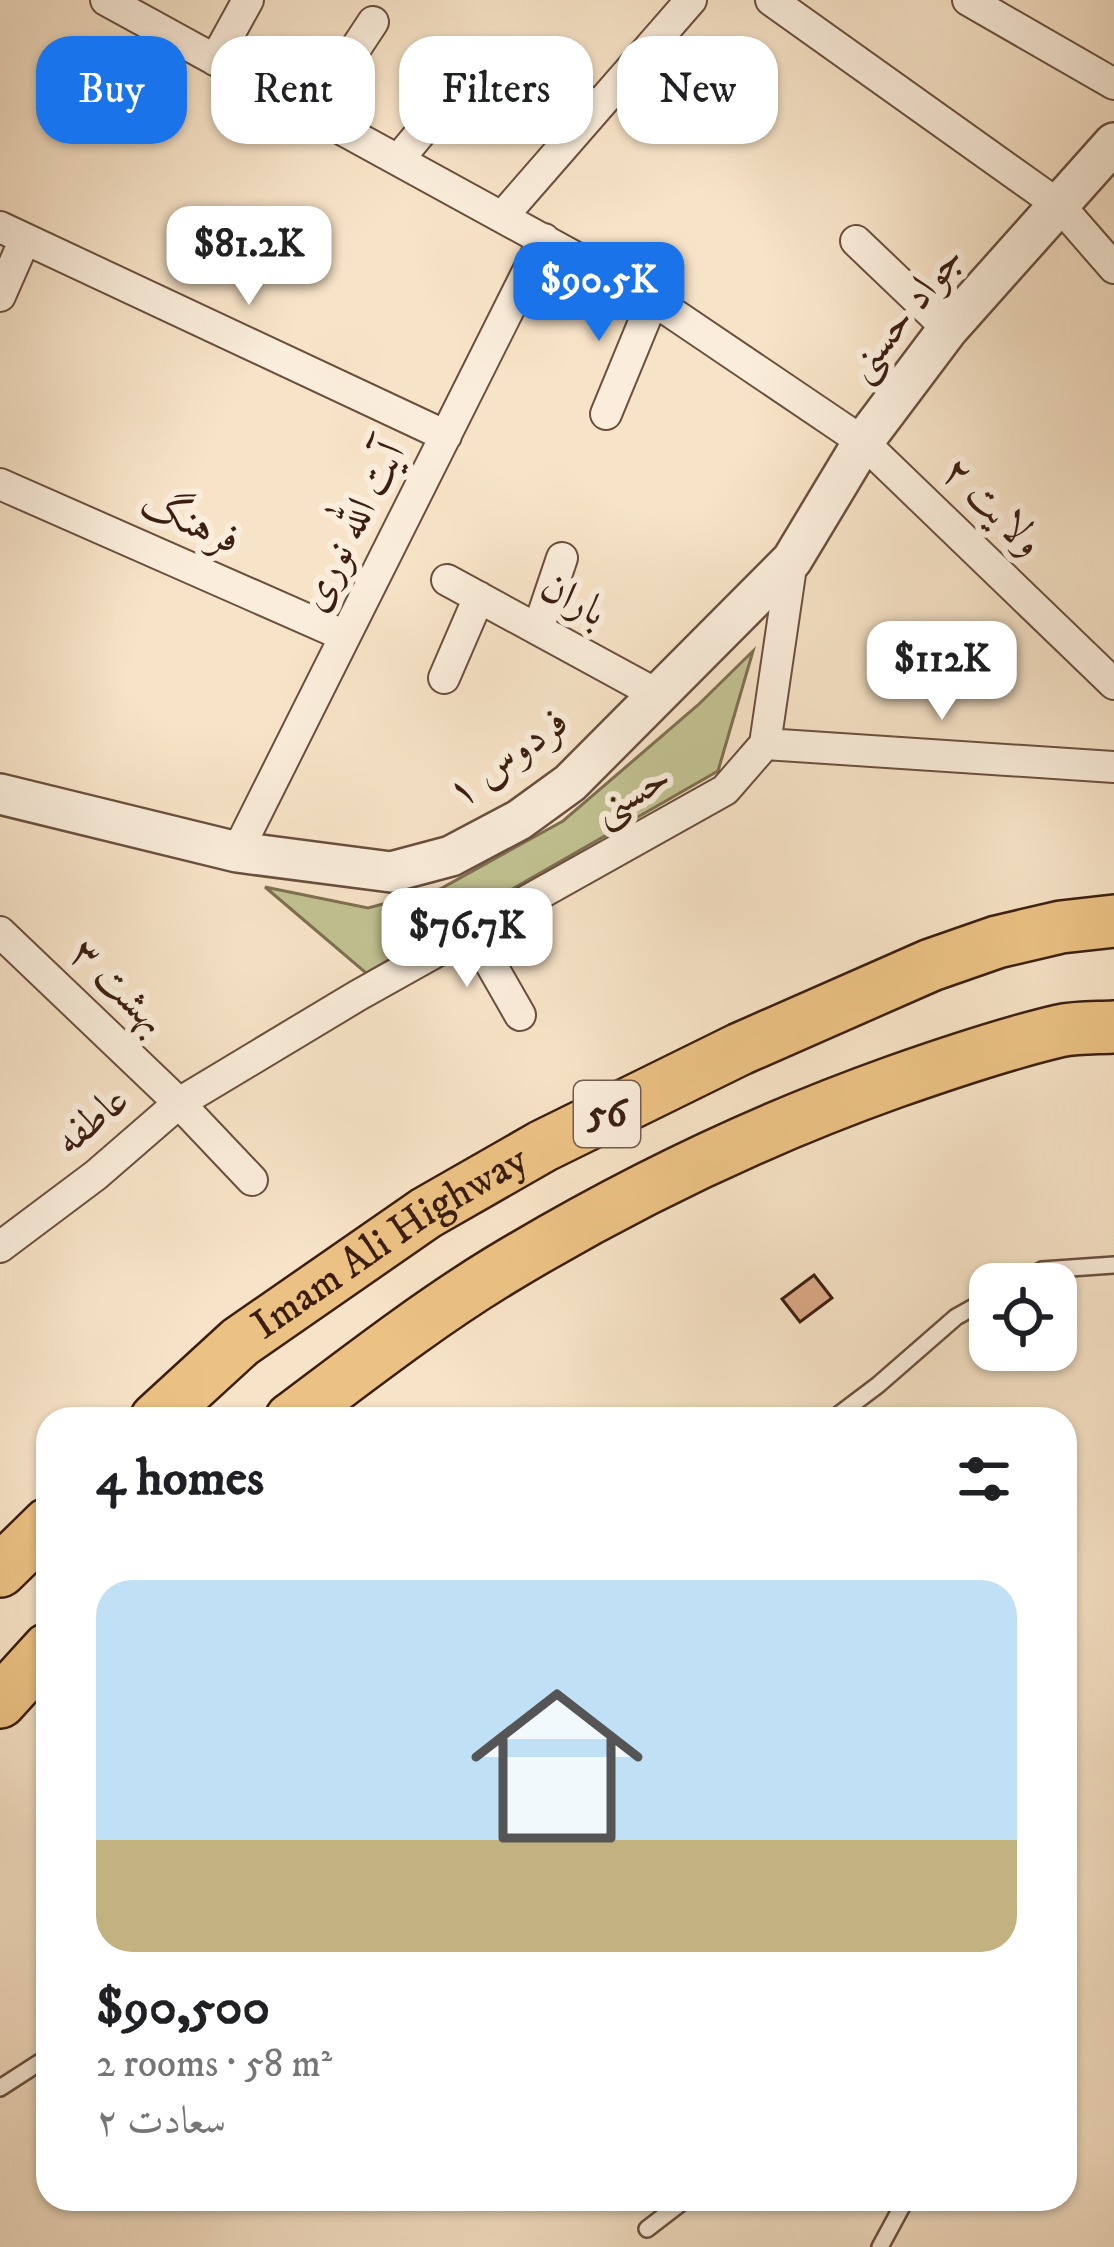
<!DOCTYPE html>
<meta charset="utf-8">
<style>
:root{--surface:#fff;--page:#f2f2f2;--text:#202124;--muted:#757577;--accent:#1a73e8}
body{margin:0;font-family:"IM FELL DW Pica",Amiri,serif;background:var(--page);color:var(--text);height:100vh;display:flex;flex-direction:column;font-size:45px;white-space:nowrap}
*{box-sizing:border-box;margin:0}
p{font-size:39px;color:var(--muted)}
.icon{flex:none;width:66px;height:66px;fill:none;stroke:currentColor;stroke-width:2;stroke-linecap:round;stroke-linejoin:round}
.map{position:relative;flex:1;overflow:hidden}
.panel{position:absolute;left:36px;top:1407px;width:1041px;height:804px;display:flex;flex-direction:column;background:var(--surface);border-radius:36px;box-shadow:0 3px 9px #0004}
.panel>*{flex:none}
.guide{position:absolute;left:36px;top:36px;width:1044px;height:108px;display:flex;gap:24px}
.controls{position:absolute;left:969px;top:1263px;display:grid;gap:24px}
.controls a{display:grid;place-items:center;width:108px;height:108px;border-radius:24px;background:var(--surface);box-shadow:0 3px 9px #0004;font-size:60px}
.price{position:absolute;translate:-50% -102px;padding:0 27px;border-radius:24px;background:#fff;color:#222;font-size:39px;line-height:78px;filter:drop-shadow(0 3px 6px #0008)}
.price::after{content:'';position:absolute;left:50%;top:72px;width:36px;height:27px;margin-left:-18px;background:inherit;clip-path:polygon(0 0,100% 0,50% 100%)}
.price.on{background:var(--accent);color:#fff}
ul{padding:0;list-style:none}
li{display:grid;align-content:center;gap:24px;height:636px;padding:0 60px}
li span{display:grid;place-items:center;height:372px;border-radius:36px;color:#555}
li>.icon{margin-inline-start:auto}
span .icon{width:216px;height:216px;fill:#fffc;stroke-width:1}
li b{font-size:51px}
h2{display:flex;justify-content:space-between;align-items:center;height:144px;padding:0 60px;font-size:51px}
.chip{padding:0 42px;border-radius:36px;background:var(--surface);box-shadow:0 3px 9px #0004;font-size:42px;line-height:108px}
.chip.on{background:var(--accent);color:#fff}
.map>svg:first-child{display:block}
.green{fill:#c2c292;stroke:#7e7052;stroke-width:3}
.building{fill:#dba886;stroke:#3b1e11;stroke-width:3}
.lines{fill:none;stroke-linecap:round;stroke-linejoin:round}
.service-casing{stroke:#6a4f3e;stroke-width:20}
.minor-casing{stroke:#6a4f3e;stroke-width:34}
.tertiary-casing{stroke:#6a4f3e;stroke-width:44}
.trunk-casing{stroke:#3b1e11;stroke-width:56}
.service{stroke:#faeddb;stroke-width:15}
.minor{stroke:#faeddb;stroke-width:30}
.tertiary{stroke:#faeddb;stroke-width:39}
.trunk{stroke:#ecc284;stroke-width:51}
.labels{text-anchor:middle;dominant-baseline:central;stroke-width:12;stroke-linejoin:round;paint-order:stroke}
.shield{fill:#faeddb;stroke:#745c4e;stroke-width:3}
.shield-label{font-size:39px;font-weight:bold;fill:#3b1e11}
.street-label{font-size:42px;fill:#3b1e11;stroke:#faeddb}
</style>
<div class="map">
<svg width="1114" height="2247" viewBox="0 0 1114 2247">
<rect width="100%" height="100%" fill="#f7e3c7"/>
<filter id="stains"><feTurbulence type="fractalNoise" baseFrequency=".00167" numOctaves="4"/><feColorMatrix values="0 0 0 0 .2 0 0 0 0 .09 0 0 0 0 .02 0 0 0 .5 -.17"/></filter>
<radialGradient id="worn" r=".72"><stop offset=".6" stop-color="#630" stop-opacity="0"/><stop offset="1" stop-color="#630" stop-opacity=".3"/></radialGradient>
<!-- green -->
<path class="green" d="M753 651 718 771 366 973 265 887 368 908 440 889 563 821 698 705Z"/>
<!-- building -->
<path class="building" d="M814 1275 832 1298 800 1322 782 1299Z"/>
<g class="lines">
<defs>
<path id="service" d="M1016 1284 1042 1270 1114 1265
M833 1419 878 1385 956 1317 990 1298
M0 2088 48 2057
M647 2229 686 2199
M880 2247 906 2199"/>
<path id="minor" d="M106 0 653 300 863 442 1114 684
M771 0 1060 206 1114 268
M968 0 1114 84
M215 60 248 0
M543 71 596 108
M313 113 373 22
M398 160 456 90
M502 217 691 0
M0 227 446 436
M856 241 948 329
M0 296 25 239
M606 414 653 300
M0 484 345 636
M447 580 658 695
M538 629 562 558
M444 678 479 597
M765 744 1114 767
M237 852 544 239
M472 931 520 1015
M0 932 179 1103 252 1180
M0 1247 96 1175 179 1103 357 996 725 790 765 744 792 560"/>
<path id="tertiary" d="M0 794 237 852 391 872 451 856 519 820 570 783 792 560 863 442 948 329 1114 143"/>
<g id="trunk">
<path id="s1" d="M156 1419 240 1342 426 1213 543 1146 740 1049 931 965 997 942 1061 927 1114 921"/>
<path d="M291 1419C359 1368 427 1315 499 1271 626 1194 754 1132 894 1082 948 1063 1004 1044 1059 1031 1077 1027 1096 1028 1114 1027"/>
<path d="M0 1571 48 1524"/>
<path d="M0 1702 48 1649"/>
</g>
</defs>
<!-- service casing -->
<use href="#service" class="service-casing"/>
<!-- minor casing -->
<use href="#minor" class="minor-casing"/>
<!-- tertiary casing -->
<use href="#tertiary" class="tertiary-casing"/>
<!-- trunk casing -->
<use href="#trunk" class="trunk-casing"/>
<!-- service -->
<use href="#service" class="service"/>
<!-- minor -->
<use href="#minor" class="minor"/>
<!-- tertiary -->
<use href="#tertiary" class="tertiary"/>
<!-- trunk -->
<use href="#trunk" class="trunk"/>
</g>
<g class="labels">
<!-- shield labels -->
<rect class="shield" x="574" y="1081" width="66" height="66" rx="9"/>
<g class="shield-label">
<text x="607" y="1114">56</text>
</g>
<!-- street labels -->
<g class="street-label">
<text transform="translate(905 313) rotate(-51)">جواد حسنی</text>
<text transform="translate(992 507) rotate(44)">ولایت ۲</text>
<text transform="translate(190 522) rotate(24)">فرهنگ</text>
<text transform="translate(353 527) rotate(-63)">آیت الله نوری</text>
<text transform="translate(573 600) rotate(29)">باران</text>
<text transform="translate(508 758) rotate(-36)">فردوس ۱</text>
<text transform="translate(632 794) rotate(-29)">حسنی</text>
<text transform="translate(118 987) rotate(44)">بهشت ۳</text>
<text transform="translate(92 1121) rotate(-40)">عاطفه</text>
<text stroke="none"><textPath href="#s1" startOffset="294">Imam Ali Highway</textPath></text>
</g>
</g>
<rect width="100%" height="100%" filter="url(#stains)"/>
<rect width="100%" height="100%" fill="url(#worn)"/>
</svg>
<div class="controls">
<a><svg class="icon" aria-label="locate" viewBox="0 0 24 24"><circle cx="12" cy="12" r="6"/><path d="M12 2v4M12 18v4M2 12h4M18 12h4"/></svg></a>
</div>
<b class="price" style="left:249px;top:308px">$81.2K</b>
<b class="price on" style="left:599px;top:344px">$90.5K</b>
<b class="price" style="left:942px;top:723px">$112K</b>
<b class="price" style="left:467px;top:990px">$76.7K</b>
<div class="guide">
<a class="chip on">Buy</a>
<a class="chip">Rent</a>
<a class="chip">Filters</a>
<a class="chip">New</a>
</div>
<section class="panel">
<h2>4 homes<svg class="icon" aria-label="filters" viewBox="0 0 24 24"><path d="M4 7h16M4 17h16"/><circle cx="9" cy="7" r="2"/><circle cx="15" cy="17" r="2"/></svg></h2>
<ul>
<li><span style="background:linear-gradient(#bfe0f5 70%,#c2b280 0)"><svg class="icon" aria-label="home" viewBox="0 0 24 24"><path d="M3 11l9-7 9 7M6 9v11h12V9"/></svg></span><div><b>$90,500</b><p>2 rooms · 58 m²</p><p>سعادت ۲</p></div></li>
</ul>
</section>
</div>
